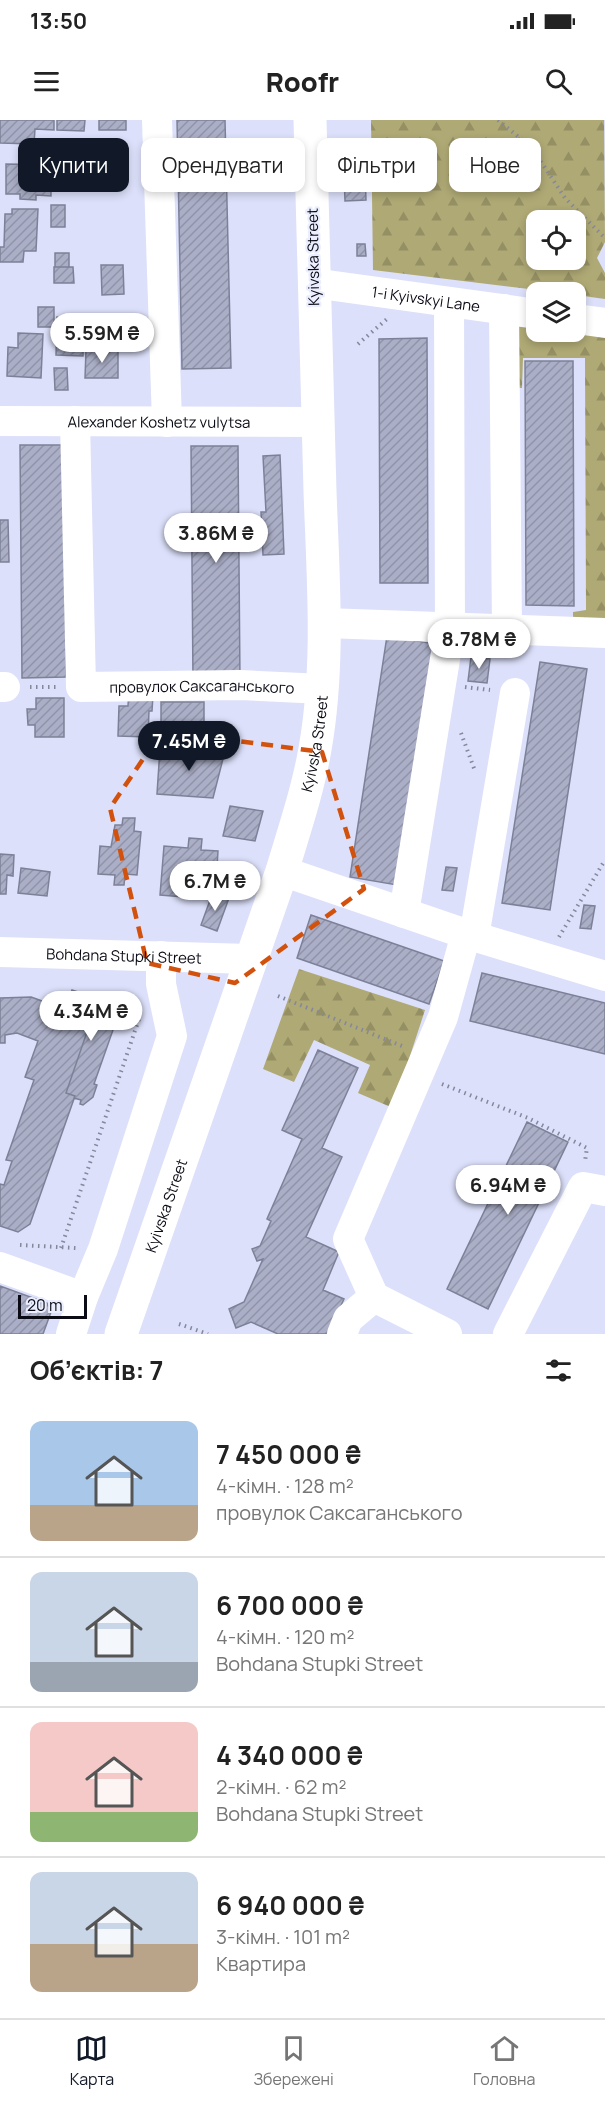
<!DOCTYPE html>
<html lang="uk">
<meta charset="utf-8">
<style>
:root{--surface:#fff;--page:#f6f6f6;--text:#222;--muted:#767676;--line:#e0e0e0;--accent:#111827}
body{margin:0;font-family:Manrope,sans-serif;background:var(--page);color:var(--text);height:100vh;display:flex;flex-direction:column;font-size:22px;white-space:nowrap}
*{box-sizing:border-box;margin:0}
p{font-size:20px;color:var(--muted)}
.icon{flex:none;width:33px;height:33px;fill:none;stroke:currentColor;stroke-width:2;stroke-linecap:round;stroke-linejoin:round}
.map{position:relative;height:1214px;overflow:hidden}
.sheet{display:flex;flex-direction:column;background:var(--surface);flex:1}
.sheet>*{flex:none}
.hud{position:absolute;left:18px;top:18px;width:570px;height:54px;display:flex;gap:12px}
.tools{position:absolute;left:526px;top:90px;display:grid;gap:12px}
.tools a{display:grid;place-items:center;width:60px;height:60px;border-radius:12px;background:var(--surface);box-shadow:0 3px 9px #0003;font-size:30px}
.scale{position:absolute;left:18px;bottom:15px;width:69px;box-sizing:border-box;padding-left:6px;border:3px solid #0a0b14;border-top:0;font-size:16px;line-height:21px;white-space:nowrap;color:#0a0b14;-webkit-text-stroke:4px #ebeefe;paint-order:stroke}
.price{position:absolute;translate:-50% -51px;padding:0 14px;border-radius:21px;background:#fff;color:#222;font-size:20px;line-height:39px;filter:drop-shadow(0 2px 3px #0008)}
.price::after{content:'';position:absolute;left:50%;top:36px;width:18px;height:14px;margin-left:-9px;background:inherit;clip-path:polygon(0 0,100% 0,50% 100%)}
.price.active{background:var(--accent);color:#fff}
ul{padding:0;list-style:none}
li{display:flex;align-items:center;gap:18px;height:150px;padding:0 30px}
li+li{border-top:2px solid var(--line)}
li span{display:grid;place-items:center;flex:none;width:168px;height:120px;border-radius:12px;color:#555}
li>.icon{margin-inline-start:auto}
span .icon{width:72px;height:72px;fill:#fffc;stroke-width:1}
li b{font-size:26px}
h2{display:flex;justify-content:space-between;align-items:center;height:72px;padding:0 30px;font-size:26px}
.pill{padding:0 21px;border-radius:12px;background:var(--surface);box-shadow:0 3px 9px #0003;font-size:21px;line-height:54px}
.pill.active{background:var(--accent);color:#fff}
.status{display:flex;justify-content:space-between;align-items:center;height:42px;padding:0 30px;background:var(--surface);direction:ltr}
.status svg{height:16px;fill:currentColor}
header{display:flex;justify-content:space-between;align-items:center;height:78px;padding:0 30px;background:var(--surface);font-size:27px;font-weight:800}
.tabs{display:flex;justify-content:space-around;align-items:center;height:84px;border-top:2px solid var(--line);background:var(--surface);font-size:16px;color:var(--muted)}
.tabs a{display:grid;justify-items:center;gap:3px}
.tabs .active{color:var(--accent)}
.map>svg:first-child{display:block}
.forest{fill:url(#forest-firs);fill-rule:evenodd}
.building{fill:url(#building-hatch);stroke:#7d8198;stroke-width:1.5}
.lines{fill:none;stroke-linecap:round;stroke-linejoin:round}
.path{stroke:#85889b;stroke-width:4;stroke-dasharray:1.5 4.5;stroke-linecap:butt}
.minor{stroke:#fff;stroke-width:30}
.major{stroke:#fff;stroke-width:33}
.marked{fill:none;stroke:#d2510d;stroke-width:4.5;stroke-dasharray:12 8;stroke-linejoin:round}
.labels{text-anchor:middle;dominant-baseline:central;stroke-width:4.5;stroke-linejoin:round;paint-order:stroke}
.street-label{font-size:15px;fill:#0a0b14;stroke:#ebeefe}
</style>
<div class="status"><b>13:50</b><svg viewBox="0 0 49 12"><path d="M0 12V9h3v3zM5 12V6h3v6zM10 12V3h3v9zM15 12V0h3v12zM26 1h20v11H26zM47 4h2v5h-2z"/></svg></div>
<header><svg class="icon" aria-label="menu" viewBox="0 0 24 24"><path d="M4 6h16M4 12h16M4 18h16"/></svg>Roofr<svg class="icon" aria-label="search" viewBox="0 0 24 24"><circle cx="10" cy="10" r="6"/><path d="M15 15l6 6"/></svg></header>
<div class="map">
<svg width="605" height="1214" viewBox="0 0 605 1214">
<defs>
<pattern id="forest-firs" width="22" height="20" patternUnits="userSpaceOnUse" patternTransform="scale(1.5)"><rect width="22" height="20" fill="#afa975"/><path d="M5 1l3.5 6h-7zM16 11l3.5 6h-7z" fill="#959064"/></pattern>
<pattern id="building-hatch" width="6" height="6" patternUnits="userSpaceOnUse" patternTransform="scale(1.5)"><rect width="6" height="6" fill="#aaaec6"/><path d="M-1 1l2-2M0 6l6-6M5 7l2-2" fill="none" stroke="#9194a9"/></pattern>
</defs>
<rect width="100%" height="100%" fill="#dce0fa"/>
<!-- forest -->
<path class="forest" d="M371 0H604L605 122 597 138 605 153V179L576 175V172H554L373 150ZM537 100H576V140H537Z
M508 199 537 203V212H605V505H573V492L586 490 585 238H523L522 268H508Z
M299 849 425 890 393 988 358 973 370 945 314 920 294 962 263 949Z"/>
<!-- building -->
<path class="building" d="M0 0H54V10L35 9 34 24 0 23Z
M57 0H85L84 11 57 10Z
M99 0H126V10H99Z
M177 0H225L231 248 182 249Z
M364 25 366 80 345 81 343 26Z
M6 44 58 45V67H51V76L36 75V80L20 79V74H6Z
M51 85H65V107H51Z
M12 89H38L36 131H24L23 142H0V127H4L5 94H12Z
M357 124H365L366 136H357Z
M55 133H69V147H55Z
M101 145H123L124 174 102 175Z
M54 147H73L74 163H54Z
M38 187H54V207H38Z
M57 197H84L83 236 56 235Z
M18 213 43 214 41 258 7 256 8 227 18 228Z
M427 218 428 463H380L379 219Z
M86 230H118V258H85Z
M525 241H573L574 486 526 485Z
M54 248H67L68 270H55Z
M20 325H64L66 557 22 558Z
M191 326H238L240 561H193Z
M280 335 284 434 263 435 261 392H266L263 336Z
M0 400H8L9 442H0Z
M387 516 435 524 397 765 350 757Z
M471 537 490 539 487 563 468 561Z
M540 542 587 549 550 790 502 783Z
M129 569 153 575 152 591H149L148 617 118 616 119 586H128Z
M36 578H64V617H35V605H28L27 589H36Z
M161 582H204V626H161Z
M160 628 225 631 213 678 157 674Z
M230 686 263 691 255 721 223 716Z
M123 698H135L134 711 141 712 137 755 125 754 124 765H114L115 755 98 754 100 726 111 727 115 705H122Z
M189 718 202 719 201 730 218 731 216 763 185 761 184 777 160 775 164 726 188 728Z
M0 734 14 735 13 756 7 755 6 774H0Z
M446 747 457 748 453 771 442 770Z
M21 748 50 752 47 776 18 773Z
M213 772 229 778 217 811 201 805Z
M584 785 595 786 591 809 580 808Z
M311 795 444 841 429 884 297 838Z
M482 853 605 883V934L470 901Z
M72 870 116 885 120 890 94 964 97 965 93 977 83 985 80 984 81 980 74 978 75 976 66 973 88 909 83 906 79 899 81 895 66 889Z
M31 877 81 895 79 899 83 906 88 909 66 973 75 976 30 1104 18 1112 0 1106V1064L4 1065 12 1041 6 1040 34 960 25 957 38 921 17 913 5 915V923H0V878Z
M318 930 358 948 322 1028 342 1037 306 1117 339 1132 323 1170 344 1179 328 1214H278L251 1202 236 1208 229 1189 244 1182 263 1139 257 1141 252 1129 260 1126 271 1101 267 1099 302 1019 282 1010Z
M527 1002 568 1022 488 1189 447 1169Z
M0 1166 47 1183 51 1192 43 1214H0Z"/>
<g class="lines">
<!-- path -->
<path class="path" d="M498 0 532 28 565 78 605 118
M358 224 387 199
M30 567H56
M465 567 490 570
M461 613 475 651
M559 817 605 740
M278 876 402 926
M442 964 528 998 587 1028 585 1041
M20 1125 76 1128
M61 1128 140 896
M179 1204 208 1214"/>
<!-- minor -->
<g class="minor">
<path d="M157 0 167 302"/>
<path id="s1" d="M313 163 537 194"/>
<path d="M504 189 507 509"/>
<path d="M576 199 605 203"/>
<path id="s2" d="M0 301 318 302"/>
<path id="s3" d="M75 301 81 567 240 565 323 569"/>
<path d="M325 503 605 513"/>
<path d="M0 567H5"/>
<path d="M282 751 466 814 605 856"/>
<path d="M404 793 450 508 449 182"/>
<path d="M474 817 515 573"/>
<path id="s4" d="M0 832 250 839"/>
<path d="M0 1147 83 1177"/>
<path d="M71 1214 83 1177 103 1129 172 916 161 864V836"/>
<path d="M342 1214 348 1199 374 1177"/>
<path d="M447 1214 374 1177 348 1119 443 897 466 814"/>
<path d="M508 1214 583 1067 605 1071"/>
</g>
<!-- major -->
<path class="major" id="s5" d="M121 1214 282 751C294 711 308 670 315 629 330 544 323 458 320 371 316 248 313 124 310 0"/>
</g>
<!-- marked area -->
<path class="marked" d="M162 611 322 632 364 769 235 863 147 843 110 688Z"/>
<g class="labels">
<!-- street labels -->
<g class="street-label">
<text transform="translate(313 137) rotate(-91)">Kyivska Street</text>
<text stroke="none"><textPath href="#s1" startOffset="114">1-i Kyivskyi Lane</textPath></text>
<text stroke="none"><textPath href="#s2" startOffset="159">Alexander Koshetz vulytsa</textPath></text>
<text stroke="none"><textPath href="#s3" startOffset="387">провулок Саксаганського</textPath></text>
<text stroke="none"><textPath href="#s5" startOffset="622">Kyivska Street</textPath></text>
<text stroke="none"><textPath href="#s4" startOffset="124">Bohdana Stupki Street</textPath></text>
<text stroke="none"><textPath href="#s5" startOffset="136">Kyivska Street</textPath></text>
</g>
</g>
</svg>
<div class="tools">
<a><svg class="icon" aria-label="locate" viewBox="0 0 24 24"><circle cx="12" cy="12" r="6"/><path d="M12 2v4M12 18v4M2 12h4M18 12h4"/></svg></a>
<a><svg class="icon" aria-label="layers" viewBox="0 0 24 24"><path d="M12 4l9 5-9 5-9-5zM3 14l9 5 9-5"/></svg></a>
</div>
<div class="scale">20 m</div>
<b class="price" style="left:102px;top:244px">5.59M ₴</b>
<b class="price" style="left:216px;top:444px">3.86M ₴</b>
<b class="price" style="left:479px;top:550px">8.78M ₴</b>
<b class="price active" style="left:189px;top:652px">7.45M ₴</b>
<b class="price" style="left:215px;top:792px">6.7M ₴</b>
<b class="price" style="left:91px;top:922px">4.34M ₴</b>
<b class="price" style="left:508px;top:1096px">6.94M ₴</b>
<div class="hud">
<a class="pill active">Купити</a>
<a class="pill">Орендувати</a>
<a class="pill">Фільтри</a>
<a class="pill">Нове</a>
</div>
</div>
<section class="sheet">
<h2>Об’єктів: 7<svg class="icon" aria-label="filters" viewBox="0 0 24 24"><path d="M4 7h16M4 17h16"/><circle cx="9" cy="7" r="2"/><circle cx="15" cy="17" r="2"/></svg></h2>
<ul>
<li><span style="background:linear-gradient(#a9c7e8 70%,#b9a48a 0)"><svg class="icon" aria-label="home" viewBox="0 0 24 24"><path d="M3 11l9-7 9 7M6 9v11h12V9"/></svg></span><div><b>7 450 000 ₴</b><p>4-кімн. · 128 m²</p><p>провулок Саксаганського</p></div></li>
<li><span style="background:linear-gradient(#c9d6e8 75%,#9aa5b1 0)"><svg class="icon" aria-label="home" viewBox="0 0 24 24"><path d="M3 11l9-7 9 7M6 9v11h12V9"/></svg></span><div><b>6 700 000 ₴</b><p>4-кімн. · 120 m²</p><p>Bohdana Stupki Street</p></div></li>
<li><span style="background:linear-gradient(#f6c9c9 75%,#8fb573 0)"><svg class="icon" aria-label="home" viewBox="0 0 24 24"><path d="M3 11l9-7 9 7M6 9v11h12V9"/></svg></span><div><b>4 340 000 ₴</b><p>2-кімн. · 62 m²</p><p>Bohdana Stupki Street</p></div></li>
<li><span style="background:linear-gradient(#c9d6e8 60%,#b9a48a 0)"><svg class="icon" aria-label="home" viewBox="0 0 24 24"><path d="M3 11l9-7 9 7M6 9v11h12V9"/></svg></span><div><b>6 940 000 ₴</b><p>3-кімн. · 101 m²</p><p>Квартира</p></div></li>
</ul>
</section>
<nav class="tabs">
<a class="active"><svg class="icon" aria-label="map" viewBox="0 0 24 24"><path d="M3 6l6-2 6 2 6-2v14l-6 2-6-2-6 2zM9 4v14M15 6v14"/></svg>Карта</a>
<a><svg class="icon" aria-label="saved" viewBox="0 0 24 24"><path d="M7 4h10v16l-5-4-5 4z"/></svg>Збережені</a>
<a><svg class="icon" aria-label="home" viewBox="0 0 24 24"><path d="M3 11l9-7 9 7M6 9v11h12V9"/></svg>Головна</a>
</nav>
